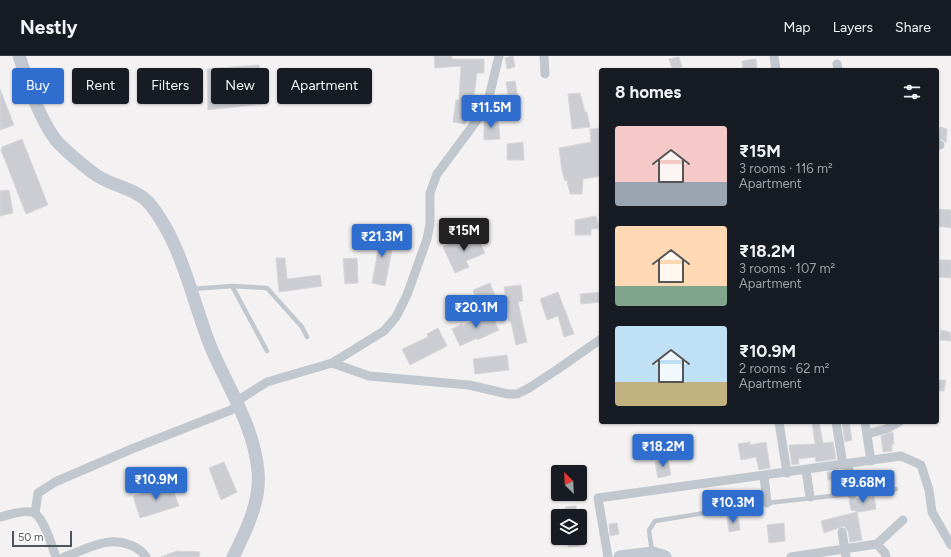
<!DOCTYPE html>
<meta charset="utf-8">
<style>
:root{--surface:#171b24;--page:#242831;--text:#f1f3f6;--muted:#9ea1a6;--line:#363941;--accent:#2f6ece}
body{margin:0;font-family:Figtree,sans-serif;background:var(--page);color:var(--text);height:100vh;display:flex;flex-direction:column;font-size:15px;white-space:nowrap}
*{box-sizing:border-box;margin:0}
p{font-size:13px;color:var(--muted)}
.icon{flex:none;width:22px;height:22px;fill:none;stroke:currentColor;stroke-width:2;stroke-linecap:round;stroke-linejoin:round}
.map{position:relative;flex:1;overflow:hidden}
.drawer{position:absolute;left:599px;top:12px;width:340px;height:356px;display:flex;flex-direction:column;background:var(--surface);border-radius:4px;box-shadow:0 1px 3px #0004}
.drawer>*{flex:none}
.banner{position:absolute;left:12px;top:12px;width:380px;height:36px;display:flex;gap:8px}
.needle{width:26px;rotate:336deg}
.fabs{position:absolute;left:551px;top:409px;display:grid;gap:8px}
.fabs a{display:grid;place-items:center;width:36px;height:36px;border-radius:4px;background:var(--surface);box-shadow:0 1px 3px #0004;font-size:20px}
.scale{position:absolute;left:12px;bottom:10px;width:60px;box-sizing:border-box;padding-left:4px;border:2px solid #4b535c;border-top:0;font-size:11px;line-height:14px;white-space:nowrap;color:#4b535c;-webkit-text-stroke:3px #fff;paint-order:stroke}
.price{position:absolute;translate:-50% -34px;padding:0 9px;border-radius:4px;background:var(--accent);color:#fff;font-size:13px;line-height:26px;filter:drop-shadow(0 1px 2px #0008)}
.price::after{content:'';position:absolute;left:50%;top:24px;width:12px;height:9px;margin-left:-6px;background:inherit;clip-path:polygon(0 0,100% 0,50% 100%)}
.price.selected{background:#222;color:#fff}
ul{padding:0;list-style:none}
li{display:flex;align-items:center;gap:12px;height:100px;padding:0 16px}
li span{display:grid;place-items:center;flex:none;width:112px;height:80px;border-radius:4px;color:#555}
li>.icon{margin-inline-start:auto}
span .icon{width:48px;height:48px;fill:#fffc;stroke-width:1}
li b{font-size:17px}
h2{display:flex;justify-content:space-between;align-items:center;height:48px;padding:0 16px;font-size:17px}
.tag{padding:0 14px;border-radius:4px;background:var(--surface);box-shadow:0 1px 3px #0004;font-size:14px;line-height:36px}
.tag.selected{background:var(--accent);color:#fff}
header{display:flex;align-items:center;gap:24px;box-sizing:border-box;height:56px;padding:0 20px;background:var(--surface);border-bottom:1px solid var(--line)}
header strong{font-size:19px}
nav{display:flex;gap:22px;margin-inline-start:auto;font-size:14px}
.map>svg:first-child{display:block}
.building{fill:#cbcdd2;stroke:#d6d7db}
.lines{fill:none;stroke-linecap:round;stroke-linejoin:round}
.lane{stroke:#c1c7ce;stroke-width:4.5}
.street{stroke:#c1c7ce;stroke-width:9}
.secondary{stroke:#c1c8d2;stroke-width:13}
</style>
<header>
<strong>Nestly</strong>
<nav><a>Map</a><a>Layers</a><a>Share</a></nav>
</header>
<div class="map">
<svg width="951" height="501" viewBox="0 0 951 501">
<rect width="100%" height="100%" fill="#f3f1f1"/>
<!-- building -->
<path class="building" d="M434 0H451L452 3H484V17H477L472 56 468 55 465 68 453 66 456 44H459L461 10 435 12Z
M513 0 515 11 507 13 505 2Z
M679 1 682 11 672 12 669 3Z
M756 3 757 14H743L742 5Z
M259 9 263 48 208 54 207 13Z
M515 25 519 49 501 51 500 39H508L506 26Z
M0 33 14 69 0 74Z
M580 37 585 56H587L590 71 572 73 568 38Z
M486 62H498L500 83 484 84V64Z
M940 71 947 73 946 87 943 84 938 83Z
M601 72V120L583 123 582 138H570L567 124 565 125 562 115 559 92 591 86 590 73Z
M22 83 48 149 26 158 1 94 2 91Z
M523 86 524 104H507V88Z
M9 134 13 157 0 160V135Z
M937 153 951 154V172L937 170Z
M596 160 599 172 591 173V179H575V164Z
M475 176 485 197 466 205 469 211 455 217 443 191Z
M371 178 394 183 385 230 372 227 379 189 369 188Z
M276 202H285L287 223 320 219 322 230 279 236Z
M357 202 358 227 345 228 343 203Z
M940 204H951V222L939 221Z
M490 227 495 240 478 247 473 234Z
M521 229 523 245 518 246 527 286 516 289 511 266H509L504 231Z
M558 236 574 278 564 281 558 260 547 264 540 243Z
M601 236V246L581 248 580 238Z
M490 256 499 274 477 284V282L460 290 452 273 462 268V270Z
M438 272 447 290 410 309 402 293 428 281 427 278Z
M941 274 950 276 951 285 940 284Z
M507 299 509 314 475 318 473 303Z
M938 324H946L944 335H937Z
M812 366H819L823 387 833 386 836 403 816 406 815 401 798 403 799 408 792 409 789 389 815 388Z
M842 366H849L852 384 845 386Z
M893 376 894 388H892V395L883 396 881 380Z
M750 386V389L766 386 770 412 759 414 756 401 741 404 738 388Z
M668 403 671 419 658 422 655 406Z
M224 406 237 436 221 444 209 412Z
M886 414 888 429 871 431 869 416Z
M843 415 844 422 828 424 827 416Z
M171 428 179 450 140 462 133 440Z
M874 440 876 453 860 456 851 454 849 444Z
M576 450 577 460H566L565 451Z
M857 456 862 484 850 486 848 475 844 470 824 477 821 465Z
M738 460 740 474 729 476 727 461Z
M617 467 619 478 610 480 609 468Z
M784 467 785 485 769 487 767 469Z
M568 482H579L580 490 568 491Z
M177 495 200 496 199 501H161Z"/>
<g class="lines">
<!-- lane -->
<path class="lane" d="M17 27 26 24
M232 230 267 295
M192 233 232 230 267 232 302 271 307 281
M652 496 649 474 655 465 767 447 896 433"/>
<!-- street -->
<path class="street" d="M544 0 545 18
M774 0 776 14
M837 8 838 14
M937 89H940
M332 307 369 320 469 329 508 338H517L529 332 558 313 601 283
M779 366 787 417
M836 366 843 409
M865 366 871 405
M867 378 886 373 899 366
M848 408 852 439
M806 414 810 441
M764 420 767 447
M35 457 38 437 55 426 134 392 231 354 235 351 237 345 267 326 332 307 384 275 396 261 407 239 427 183 430 168V137L437 118 483 56 488 45 499 0
M0 461C9 459 22 454 31 456 43 457 52 491 56 501
M842 476 846 501
M877 488 885 497 886 501
M64 501C76 497 99 486 110 486 123 485 139 490 146 501
M608 501 598 442 901 400 921 409 929 434 932 456 951 489
M791 501 877 488 903 464"/>
<!-- secondary -->
<path class="secondary" d="M19 0C29 28 37 58 55 83 62 92 86 112 96 119 112 130 135 132 149 147 183 188 192 246 212 294 229 333 254 371 258 415 261 445 246 475 233 501
M620 501 653 497 665 501"/>
</g>
</svg>
<div class="fabs">
<a><svg class="needle" viewBox="-14 -14 28 28"><path d="M0-13l5 13h-10z" fill="#e53935"/><path d="M0 13l5-13h-10z" fill="#9ea1a6"/></svg></a>
<a><svg class="icon" aria-label="layers" viewBox="0 0 24 24"><path d="M12 4l9 5-9 5-9-5zM3 14l9 5 9-5"/></svg></a>
</div>
<div class="scale">50 m</div>
<b class="price" style="left:491px;top:73px">₹11.5M</b>
<b class="price selected" style="left:464px;top:196px">₹15M</b>
<b class="price" style="left:382px;top:202px">₹21.3M</b>
<b class="price" style="left:476px;top:273px">₹20.1M</b>
<b class="price" style="left:663px;top:412px">₹18.2M</b>
<b class="price" style="left:156px;top:445px">₹10.9M</b>
<b class="price" style="left:863px;top:448px">₹9.68M</b>
<b class="price" style="left:733px;top:468px">₹10.3M</b>
<div class="banner">
<a class="tag selected">Buy</a>
<a class="tag">Rent</a>
<a class="tag">Filters</a>
<a class="tag">New</a>
<a class="tag">Apartment</a>
</div>
<section class="drawer">
<h2>8 homes<svg class="icon" aria-label="filters" viewBox="0 0 24 24"><path d="M4 7h16M4 17h16"/><circle cx="9" cy="7" r="2"/><circle cx="15" cy="17" r="2"/></svg></h2>
<ul>
<li><span style="background:linear-gradient(#f6c9c9 70%,#9aa5b1 0)"><svg class="icon" aria-label="home" viewBox="0 0 24 24"><path d="M3 11l9-7 9 7M6 9v11h12V9"/></svg></span><div><b>₹15M</b><p>3 rooms · 116 m²</p><p>Apartment</p></div></li>
<li><span style="background:linear-gradient(#ffd9b3 75%,#7fa58c 0)"><svg class="icon" aria-label="home" viewBox="0 0 24 24"><path d="M3 11l9-7 9 7M6 9v11h12V9"/></svg></span><div><b>₹18.2M</b><p>3 rooms · 107 m²</p><p>Apartment</p></div></li>
<li><span style="background:linear-gradient(#bfe0f5 70%,#c2b280 0)"><svg class="icon" aria-label="home" viewBox="0 0 24 24"><path d="M3 11l9-7 9 7M6 9v11h12V9"/></svg></span><div><b>₹10.9M</b><p>2 rooms · 62 m²</p><p>Apartment</p></div></li>
</ul>
</section>
</div>
